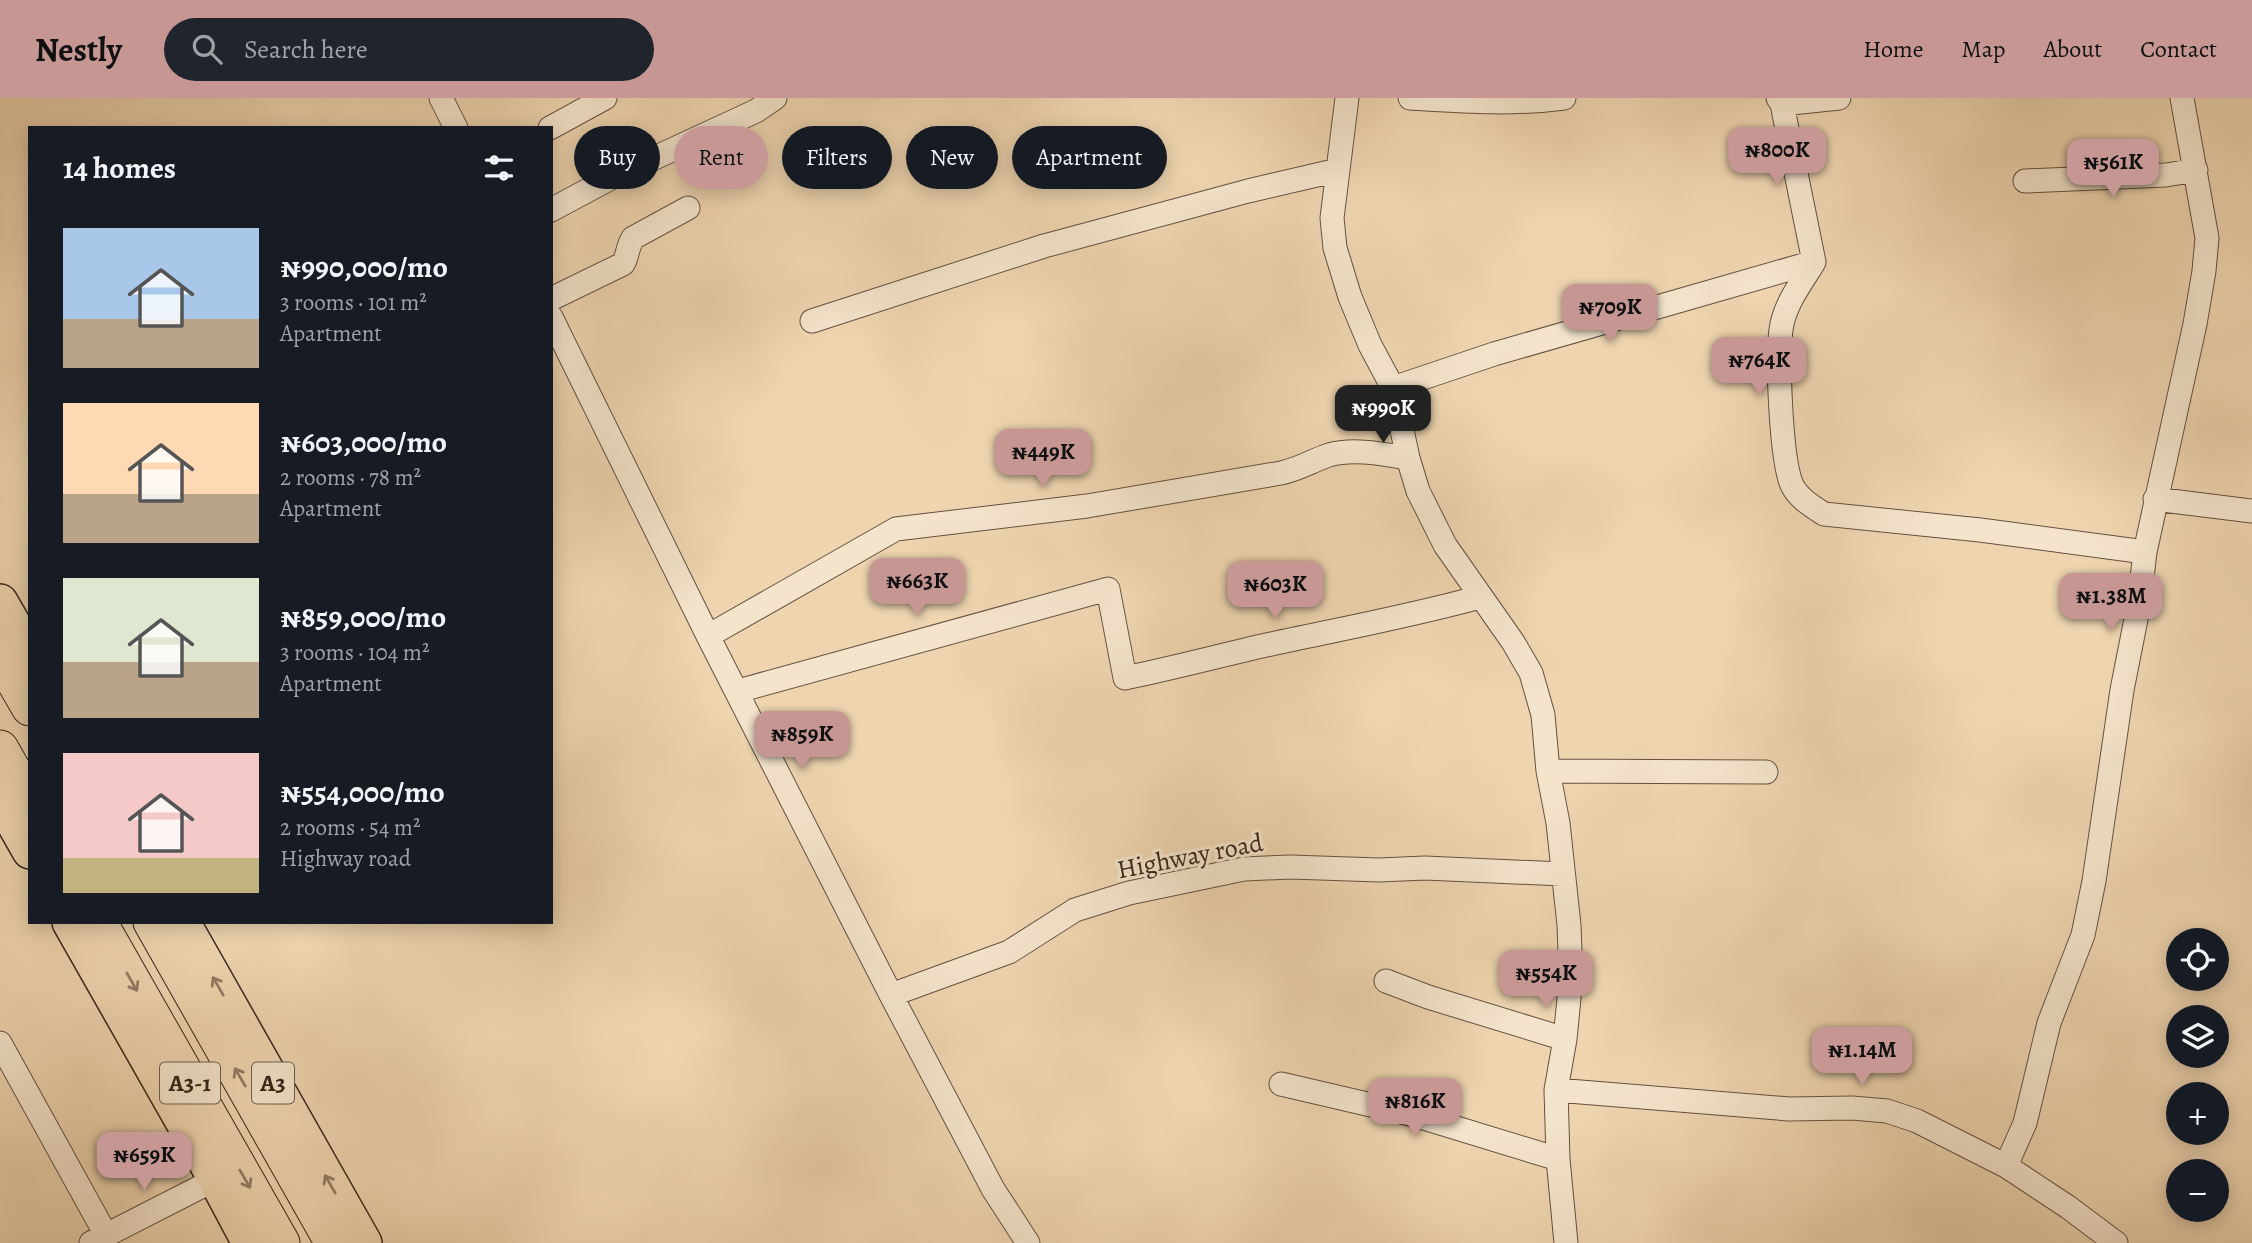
<!DOCTYPE html>
<meta charset="utf-8">
<style>
:root{--surface:#171b24;--page:#20242c;--text:#f1f3f6;--muted:#9ea1a6;--accent:#c59692}
body{margin:0;font-family:Alegreya,serif;background:var(--page);color:var(--text);height:100vh;display:flex;flex-direction:column;font-size:26px;white-space:nowrap}
*{box-sizing:border-box;margin:0}
p{font-size:23px;color:var(--muted)}
.icon{flex:none;width:38px;height:38px;fill:none;stroke:currentColor;stroke-width:2;stroke-linecap:round;stroke-linejoin:round}
.map{position:relative;flex:1;overflow:hidden}
.drawer{position:absolute;left:28px;top:28px;width:525px;height:798px;display:flex;flex-direction:column;background:var(--surface);border-radius:0px;box-shadow:0 4px 18px #0003}
.drawer>*{flex:none}
.guide{position:absolute;left:574px;top:28px;width:665px;height:63px;display:flex;gap:14px}
.tools{position:absolute;left:2166px;top:830px;display:grid;gap:14px}
.tools a{display:grid;place-items:center;width:63px;height:63px;border-radius:50%;background:var(--surface);box-shadow:0 4px 18px #0003;font-size:35px}
.price{position:absolute;translate:-50% -60px;padding:0 16px;border-radius:14px;background:var(--accent);color:#111;font-size:23px;line-height:46px;filter:drop-shadow(0 2px 4px #0008)}
.price::after{content:'';position:absolute;left:50%;top:42px;width:21px;height:16px;margin-left:-10px;background:inherit;clip-path:polygon(0 0,100% 0,50% 100%)}
.price.current{background:#222;color:#fff}
ul{padding:0;list-style:none}
li{display:flex;align-items:center;gap:21px;height:175px;padding:0 35px}
li span{display:grid;place-items:center;flex:none;width:196px;height:140px;border-radius:0px;color:#555}
li>.icon{margin-inline-start:auto}
span .icon{width:84px;height:84px;fill:#fffc;stroke-width:1}
li b{font-size:30px}
h2{display:flex;justify-content:space-between;align-items:center;height:84px;padding:0 35px;font-size:30px}
.pill{padding:0 24px;border-radius:32px;background:var(--surface);box-shadow:0 4px 18px #0003;font-size:24px;line-height:63px}
.pill.current{background:var(--accent);color:#111}
header{display:flex;align-items:center;gap:42px;box-sizing:border-box;height:98px;padding:0 35px;background:var(--accent);color:#111}
header strong{font-size:33px}
nav{display:flex;gap:38px;margin-inline-start:auto;font-size:24px}
.search{width:490px;height:63px;background:var(--page);display:flex;align-items:center;gap:18px;box-sizing:border-box;padding:0 24px;border-radius:38px;color:var(--muted);font-size:26px}
.map>svg:first-child{display:block}
.lines{fill:none;stroke-linecap:round;stroke-linejoin:round}
.minor-casing{stroke:#645140;stroke-width:25}
.primary-casing{stroke:#36251a;stroke-width:38}
.trunk-casing{stroke:#36251a;stroke-width:39}
.minor{stroke:#f4e4cc;stroke-width:23}
.primary{stroke:#eed5b0;stroke-width:35}
.trunk{stroke:#eed5b0;stroke-width:37}
.oneway{stroke:#927d65}
.labels{text-anchor:middle;dominant-baseline:central;stroke-width:6;stroke-linejoin:round;paint-order:stroke}
.shield{fill:#f4e4cc;stroke:#6f5e4f;stroke-width:2}
.shield-label{font-size:24px;font-weight:bold;fill:#36251a}
.street-label{font-size:26px;fill:#36251a;stroke:#f4e4cc}
</style>
<header>
<strong>Nestly</strong>
<div class="search"><svg class="icon" aria-label="search" viewBox="0 0 24 24"><circle cx="10" cy="10" r="6"/><path d="M15 15l6 6"/></svg>Search here</div>
<nav><a>Home</a><a>Map</a><a>About</a><a>Contact</a></nav>
</header>
<div class="map">
<svg width="2252" height="1145" viewBox="0 0 2252 1145">
<rect width="100%" height="100%" fill="#eed5b0"/>
<filter id="stains"><feTurbulence type="fractalNoise" baseFrequency=".00286" numOctaves="4"/><feColorMatrix values="0 0 0 0 .2 0 0 0 0 .09 0 0 0 0 .02 0 0 0 .5 -.17"/></filter>
<radialGradient id="worn" r=".72"><stop offset=".6" stop-color="#630" stop-opacity="0"/><stop offset="1" stop-color="#630" stop-opacity=".3"/></radialGradient>
<g class="lines">
<defs>
<path id="minor" d="M441 0 456 30
M1347 0 1332 120 1335 150 1350 199 1370 247 1393 290 1408 360 1418 393 1445 447 1513 544 1531 575 1543 617 1548 673 1558 725 1569 827 1571 880 1565 941 1556 992 1558 1061 1566 1145
M1410 0C1461 3 1512 7 1564 0
M1778 0 1782 6 1814 164C1802 184 1787 203 1782 226 1776 253 1781 363 1792 387 1798 400 1813 409 1824 416L1980 432 2145 454
M1782 6 1839 0
M550 30 605 0
M2025 83 2166 77 2196 72
M551 112 607 82 756 13 775 0
M551 201 623 166C628 158 627 149 633 140L688 110
M551 219 708 538 891 897 993 1091 1028 1145
M812 223 1044 148 1248 93 1338 72
M1393 290 1494 256 1814 164
M2155 401 2252 413
M708 538 896 431 1087 408 1281 375C1300 371 1311 363 1329 357 1353 350 1383 356 1408 360
M738 593 1108 491 1125 580C1174 570 1222 557 1271 546 1341 531 1411 518 1480 499
M1548 673 1766 674
M1386 883 1428 899 1565 941
M891 897 1009 854 1075 812 1129 795 1244 771 1290 769 1379 772 1425 770 1562 776
M0 945 106 1137
M1281 986 1414 1017 1558 1061
M1556 992 1789 1011 1852 1010 1887 1013 1917 1023 2006 1068 2068 1109 2116 1145
M2006 1068 2025 1025 2049 925 2083 837 2094 783 2122 592 2139 506 2145 454 2195 226 2204 173 2207 140 2182 0
M91 1145 216 1081"/>
<path id="primary" d="M0 504 30 556
M0 700 30 753
M70 824 216 1081 250 1145
M182 824 364 1145"/>
<path id="trunk" d="M0 557 30 609
M0 651 30 704
M98 824 281 1145
M152 824 334 1145"/>
</defs>
<!-- minor casing -->
<use href="#minor" class="minor-casing"/>
<!-- primary casing -->
<use href="#primary" class="primary-casing"/>
<!-- trunk casing -->
<use href="#trunk" class="trunk-casing"/>
<!-- minor -->
<use href="#minor" class="minor"/>
<!-- primary -->
<use href="#primary" class="primary"/>
<!-- trunk -->
<use href="#trunk" class="trunk"/>
</g>
<!-- one-way arrows -->
<defs><path id="oneway-shaft" d="M-6 0H5M1.5-3L5.5 0L1.5 3" fill="none" stroke-width="1.6" stroke-linecap="round" stroke-linejoin="round" transform="scale(1.75)"/></defs>
<g class="oneway">
<use href="#oneway-shaft" transform="translate(132 884) rotate(60)"/>
<use href="#oneway-shaft" transform="translate(218 888) rotate(-120)"/>
<use href="#oneway-shaft" transform="translate(240 979) rotate(-120)"/>
<use href="#oneway-shaft" transform="translate(245 1081) rotate(60)"/>
<use href="#oneway-shaft" transform="translate(330 1086) rotate(-120)"/>
</g>
<g class="labels">
<!-- shield labels -->
<g class="shield">
<rect x="160" y="964.5" width="60" height="41" rx="5"/>
<rect x="252" y="964.5" width="42" height="41" rx="5"/>
</g>
<g class="shield-label">
<text x="190" y="985">A3-1</text>
<text x="273" y="985">A3</text>
</g>
<!-- street labels -->
<g class="street-label">
<text transform="translate(1190 758) rotate(-11)">Highway road</text>
</g>
</g>
<rect width="100%" height="100%" filter="url(#stains)"/>
<rect width="100%" height="100%" fill="url(#worn)"/>
</svg>
<div class="tools">
<a><svg class="icon" aria-label="locate" viewBox="0 0 24 24"><circle cx="12" cy="12" r="6"/><path d="M12 2v4M12 18v4M2 12h4M18 12h4"/></svg></a>
<a><svg class="icon" aria-label="layers" viewBox="0 0 24 24"><path d="M12 4l9 5-9 5-9-5zM3 14l9 5 9-5"/></svg></a>
<a>+</a>
<a>−</a>
</div>
<b class="price" style="left:1777px;top:89px">₦800K</b>
<b class="price" style="left:2113px;top:101px">₦561K</b>
<b class="price" style="left:1610px;top:246px">₦709K</b>
<b class="price" style="left:1759px;top:299px">₦764K</b>
<b class="price current" style="left:1383px;top:347px">₦990K</b>
<b class="price" style="left:1043px;top:391px">₦449K</b>
<b class="price" style="left:917px;top:520px">₦663K</b>
<b class="price" style="left:1275px;top:523px">₦603K</b>
<b class="price" style="left:2111px;top:535px">₦1.38M</b>
<b class="price" style="left:802px;top:673px">₦859K</b>
<b class="price" style="left:1546px;top:912px">₦554K</b>
<b class="price" style="left:1862px;top:989px">₦1.14M</b>
<b class="price" style="left:1415px;top:1040px">₦816K</b>
<b class="price" style="left:144px;top:1094px">₦659K</b>
<div class="guide">
<a class="pill">Buy</a>
<a class="pill current">Rent</a>
<a class="pill">Filters</a>
<a class="pill">New</a>
<a class="pill">Apartment</a>
</div>
<section class="drawer">
<h2>14 homes<svg class="icon" aria-label="filters" viewBox="0 0 24 24"><path d="M4 7h16M4 17h16"/><circle cx="9" cy="7" r="2"/><circle cx="15" cy="17" r="2"/></svg></h2>
<ul>
<li><span style="background:linear-gradient(#a9c7e8 65%,#b9a48a 0)"><svg class="icon" aria-label="home" viewBox="0 0 24 24"><path d="M3 11l9-7 9 7M6 9v11h12V9"/></svg></span><div><b>₦990,000/mo</b><p>3 rooms · 101 m²</p><p>Apartment</p></div></li>
<li><span style="background:linear-gradient(#ffd9b3 65%,#b9a48a 0)"><svg class="icon" aria-label="home" viewBox="0 0 24 24"><path d="M3 11l9-7 9 7M6 9v11h12V9"/></svg></span><div><b>₦603,000/mo</b><p>2 rooms · 78 m²</p><p>Apartment</p></div></li>
<li><span style="background:linear-gradient(#dfe7d0 60%,#b9a48a 0)"><svg class="icon" aria-label="home" viewBox="0 0 24 24"><path d="M3 11l9-7 9 7M6 9v11h12V9"/></svg></span><div><b>₦859,000/mo</b><p>3 rooms · 104 m²</p><p>Apartment</p></div></li>
<li><span style="background:linear-gradient(#f6c9c9 75%,#c2b280 0)"><svg class="icon" aria-label="home" viewBox="0 0 24 24"><path d="M3 11l9-7 9 7M6 9v11h12V9"/></svg></span><div><b>₦554,000/mo</b><p>2 rooms · 54 m²</p><p>Highway road</p></div></li>
</ul>
</section>
</div>
